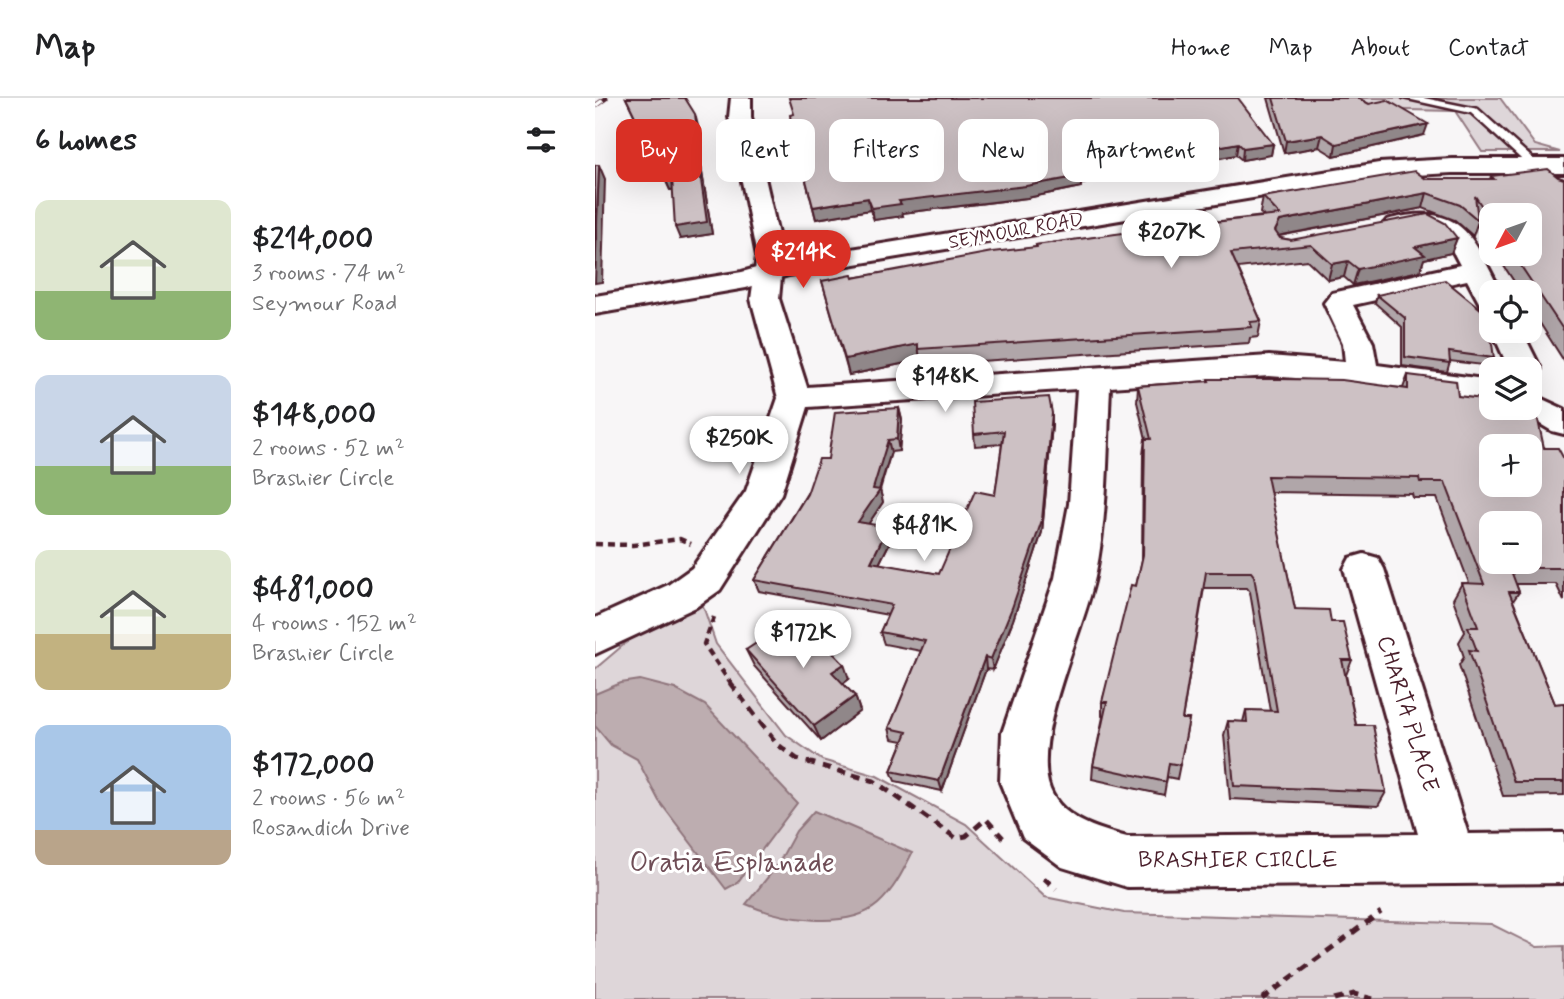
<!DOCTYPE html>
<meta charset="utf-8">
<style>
:root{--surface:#fff;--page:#f2f2f2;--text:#202124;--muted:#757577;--line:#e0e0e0;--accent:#d93025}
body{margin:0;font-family:Mynerve,sans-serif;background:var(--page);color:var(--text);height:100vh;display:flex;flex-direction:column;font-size:26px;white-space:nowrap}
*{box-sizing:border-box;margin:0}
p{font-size:23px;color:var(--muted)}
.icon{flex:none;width:38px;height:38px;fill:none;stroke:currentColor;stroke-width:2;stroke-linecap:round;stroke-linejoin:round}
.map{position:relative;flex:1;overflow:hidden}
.drawer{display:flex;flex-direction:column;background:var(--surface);width:595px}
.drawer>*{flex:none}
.banner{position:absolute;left:21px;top:21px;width:665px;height:63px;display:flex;gap:14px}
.needle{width:46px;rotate:229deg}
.fabs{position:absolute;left:884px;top:105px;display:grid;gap:14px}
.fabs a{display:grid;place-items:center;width:63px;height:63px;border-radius:14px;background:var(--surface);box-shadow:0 7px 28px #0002;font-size:35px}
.price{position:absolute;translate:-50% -60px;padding:0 16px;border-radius:24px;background:#fff;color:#222;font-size:23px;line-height:46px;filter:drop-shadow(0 2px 4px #0008)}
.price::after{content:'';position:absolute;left:50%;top:42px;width:21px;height:16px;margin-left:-10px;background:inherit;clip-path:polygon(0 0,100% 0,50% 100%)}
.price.selected{background:var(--accent);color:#fff}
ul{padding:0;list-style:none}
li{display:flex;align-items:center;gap:21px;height:175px;padding:0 35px}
li span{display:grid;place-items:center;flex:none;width:196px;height:140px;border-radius:14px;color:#555}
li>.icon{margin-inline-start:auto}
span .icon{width:84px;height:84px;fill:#fffc;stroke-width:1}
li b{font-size:30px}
h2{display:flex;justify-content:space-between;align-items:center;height:84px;padding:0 35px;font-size:30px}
.chip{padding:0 24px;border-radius:14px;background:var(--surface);box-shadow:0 7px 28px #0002;font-size:24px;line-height:63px}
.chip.selected{background:var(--accent);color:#fff}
header{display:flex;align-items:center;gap:42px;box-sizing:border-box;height:98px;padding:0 35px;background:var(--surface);border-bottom:2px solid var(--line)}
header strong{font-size:33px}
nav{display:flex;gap:38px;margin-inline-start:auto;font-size:24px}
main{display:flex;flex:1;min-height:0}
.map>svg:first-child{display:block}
.green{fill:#ded6d9;stroke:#947a82;stroke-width:2}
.water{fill:#bdadb0;stroke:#8f747b;stroke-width:2}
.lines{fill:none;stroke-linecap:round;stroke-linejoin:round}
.service-casing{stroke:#4a1f2b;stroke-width:5}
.minor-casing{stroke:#4a1f2b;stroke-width:6}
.secondary-casing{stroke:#4a1f2b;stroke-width:6}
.path-far1{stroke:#4a1f2b;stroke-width:4.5;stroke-dasharray:7 5;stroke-linecap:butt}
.path{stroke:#4a1f2b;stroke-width:5;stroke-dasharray:9 7;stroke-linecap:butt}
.service{fill:#fff;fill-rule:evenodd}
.minor{fill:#fff;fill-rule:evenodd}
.secondary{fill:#fff;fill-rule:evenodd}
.rail-casing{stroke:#4a1f2b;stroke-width:5}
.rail{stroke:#fff;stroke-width:3.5;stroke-dasharray:10;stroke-linecap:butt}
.wall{fill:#b0a6a9;stroke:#4a1f2b;stroke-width:2}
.shaded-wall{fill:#908789;stroke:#4a1f2b;stroke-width:2}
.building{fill:#cdc1c4;stroke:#4a1f2b;stroke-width:2;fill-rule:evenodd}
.labels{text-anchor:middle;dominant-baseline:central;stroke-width:6;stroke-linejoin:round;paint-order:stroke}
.far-street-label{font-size:19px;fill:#4a1f2b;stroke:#fff}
.street-label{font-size:23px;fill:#4a1f2b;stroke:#fff}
.near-park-label{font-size:28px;fill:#6f4d56;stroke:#fff}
</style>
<header>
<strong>Map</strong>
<nav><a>Home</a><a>Map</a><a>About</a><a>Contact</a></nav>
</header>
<main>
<section class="drawer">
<h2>6 homes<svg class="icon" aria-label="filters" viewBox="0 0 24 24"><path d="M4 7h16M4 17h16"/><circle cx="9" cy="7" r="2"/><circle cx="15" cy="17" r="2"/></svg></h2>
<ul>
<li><span style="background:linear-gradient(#dfe7d0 65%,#8fb573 0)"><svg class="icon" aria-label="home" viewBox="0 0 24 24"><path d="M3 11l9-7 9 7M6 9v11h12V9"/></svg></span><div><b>$214,000</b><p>3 rooms · 74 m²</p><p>Seymour Road</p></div></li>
<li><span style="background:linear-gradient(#c9d6e8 65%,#8fb573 0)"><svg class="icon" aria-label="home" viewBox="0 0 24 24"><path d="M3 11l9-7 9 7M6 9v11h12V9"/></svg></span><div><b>$148,000</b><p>2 rooms · 52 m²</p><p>Brashier Circle</p></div></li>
<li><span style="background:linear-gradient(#dfe7d0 60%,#c2b280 0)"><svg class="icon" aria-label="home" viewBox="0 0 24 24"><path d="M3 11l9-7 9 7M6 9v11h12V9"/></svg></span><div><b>$481,000</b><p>4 rooms · 152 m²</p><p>Brashier Circle</p></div></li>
<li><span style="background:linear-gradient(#a9c7e8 75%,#b9a48a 0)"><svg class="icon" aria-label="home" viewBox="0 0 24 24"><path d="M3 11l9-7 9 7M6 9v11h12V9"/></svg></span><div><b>$172,000</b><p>2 rooms · 56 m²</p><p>Rosandich Drive</p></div></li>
</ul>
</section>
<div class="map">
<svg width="969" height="901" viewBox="0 0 969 901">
<rect width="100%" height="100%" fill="#f8f6f7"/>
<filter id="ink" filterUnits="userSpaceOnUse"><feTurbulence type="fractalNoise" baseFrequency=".0143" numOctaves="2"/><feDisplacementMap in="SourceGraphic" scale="14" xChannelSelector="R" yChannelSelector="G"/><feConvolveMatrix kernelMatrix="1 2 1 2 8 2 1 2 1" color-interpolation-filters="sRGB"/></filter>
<g filter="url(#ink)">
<!-- green -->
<path class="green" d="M750 0H905L940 47 965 54H887L860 13 764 11Z
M105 499 121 546 191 637 227 662 282 678 371 726 450 799 529 815 896 826 942 849 969 848V901H0V571L33 543Z"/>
<!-- water -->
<path class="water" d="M45 582 80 591 110 607 202 705 142 785 131 791 64 703 42 661 16 647 0 628V596L26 585Z
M219 713 317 755C308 773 299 792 283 806 252 833 185 821 151 806L182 768 201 733Z"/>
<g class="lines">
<defs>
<path id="service" d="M808 0H829L883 11 946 68 936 70 876 15Z"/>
<path id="minor" d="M136 0H156V19L188 158 184 201 212 289 674 258 750 264 748 245 729 205 737 195 865 167C853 145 849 129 820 132 810 133 802 135 792 132L788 127 792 122C866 103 876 136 906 194H896V211L886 208 872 182 758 207 778 245 782 267 896 282V302L767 285 674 278 515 289C512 352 513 417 500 479 488 535 440 631 453 685 462 720 502 731 532 739L823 736 749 471 755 460 769 456 783 460 789 471 873 736 969 735V785L532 789 467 769 428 740 405 684 407 635 460 480 474 406 482 291 213 309 186 396 125 492 101 509 0 556V520L73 487 97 470 151 393 183 300 156 201 162 158 134 19Z
M897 233H927L946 271 941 278 934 280V271H914Z
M934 295 969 311V336L957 333 922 312 921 310H934Z"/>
<path id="secondary" d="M857 61H969V75H857L784 79 194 177 151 190 0 216V198L147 174 189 162 784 65Z"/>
</defs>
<!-- service casing -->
<use href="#service" class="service-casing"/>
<!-- minor casing -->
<use href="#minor" class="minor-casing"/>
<!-- secondary casing -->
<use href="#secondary" class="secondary-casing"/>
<!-- path-far1 -->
<path class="path-far1" d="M0 446 38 447 85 441 96 446
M119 519 109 546 136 586"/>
<!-- path -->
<path class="path" d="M135 585 182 646 202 661 279 683 361 740 371 738 391 721 408 740
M449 780 461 791
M667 901 786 814
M739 901 759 896 778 901"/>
<!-- service -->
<use href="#service" class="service"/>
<!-- minor -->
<use href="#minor" class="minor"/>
<!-- secondary -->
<use href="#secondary" class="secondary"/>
<defs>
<path id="rail" d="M0 8 11 0"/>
</defs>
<!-- rail casing -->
<use href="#rail" class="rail-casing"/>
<!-- rail -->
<use href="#rail" class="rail"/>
</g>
<!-- wall -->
<path class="wall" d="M31 0 103 28 105 44H102L117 136 85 141 78 92H75Z
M673 0H763L829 37 739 58 724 49 689 55Z
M196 25 678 46 676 57 647 62 641 57 486 86V89L432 100 307 115 308 118 279 122 275 112 221 121Z
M896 78 963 79 969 81V263L934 208V194H926L901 156H934L896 117V148L882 126 878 138 860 122 828 110 684 138 685 140 696 142 862 140 856 155 829 161 825 173 758 187 749 179 733 182 712 162 643 170 666 223 663 239 655 240 654 245 325 267V262L254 277 227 183 258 180 441 149V147L548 133 549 124 591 127 669 118 665 115 668 99 831 81H895Z
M782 197 899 260 896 268 855 263 852 274 807 268V229L780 205Z
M813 277 863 298 969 361V503L961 486H921L924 494 918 503 960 606 969 605V697L908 698 864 567 869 559 864 544 870 534 858 501 867 485H874L842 400H818L817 396 675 394 700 511 736 524 757 562 751 577 761 627 791 694 783 708 635 701 629 637 633 623 648 624 651 612 675 613 655 494 652 490H609L587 621H594L582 681 572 679 569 697 497 681 498 668 508 619 507 618V604L541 488 547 462 548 357 550 341H551L542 304 543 288 613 283V281L808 290Z
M304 310 307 322 304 353 296 354 285 392 288 404 273 426 296 442 284 466 344 476 400 397 407 346 380 348 379 336 457 327 447 434 418 522 398 572 391 571 347 693 300 683 296 673 308 643 297 641 294 630 326 553 289 546 285 534 293 517 164 493 159 482 233 361Z
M151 552 254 581 248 586 260 598 265 613 226 643 159 568Z"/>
<!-- shaded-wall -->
<path class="shaded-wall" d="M100 16 103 28 105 44H102L117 136 85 141 80 129 99 33Z
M833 26 829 37 739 58 741 46Z
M727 37 724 49 689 55 691 43Z
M643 45 641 57 486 86V89L432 100 307 115 308 118 279 122 277 110 304 103 483 75Z
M678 46 676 57 647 62 648 50Z
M4 67 10 81 7 184 0 185Z
M77 79 81 91 75 92 70 80Z
M832 95 828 110 682 138 680 133 685 123Z
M273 100 275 112 221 121 218 109Z
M862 140 856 155 829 161 825 173 758 187 763 171 820 149Z
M753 163 749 179 733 182 737 166Z
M323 246 325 262 254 277 250 261Z
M304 310 307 322 304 353 302 341Z
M457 315V327L447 434 418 522 398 572 396 561Z
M293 342 296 354 284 392H285L288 404 266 437 263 424Z
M293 429 296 442 279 476 276 464Z
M390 559 391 571 347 693 344 683Z
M249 566 254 581 243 589 237 574Z
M260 598 265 613 226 643 219 628Z"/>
<!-- building -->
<path class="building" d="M31 0H90L100 16 102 32 99 33 112 124 80 129 77 79 70 80Z
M194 0H643L678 46 648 50 643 45 483 75 486 78 431 88 304 103 306 106 277 110 273 100 218 109 196 25 195 17 199 16Z
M678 0H763L774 6 792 2 833 26 741 46 727 37 691 43Z
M0 67H4L0 169Z
M953 71 963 79 969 81V233L918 156H934V117H896V122L880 98 883 122 865 107 832 95 685 123 680 133 685 140 696 142 833 116 850 125 862 140 820 149 830 157 763 171 753 163 737 166 716 147 636 155 666 223 655 224 657 229 323 251V246L250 261 227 183 257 177 258 180 397 154 442 149 441 147 550 132 549 124 587 120 591 127 685 117 668 99 820 73 831 81H899L896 78Z
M850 182 893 217 899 260 854 254 855 265 810 259V220L782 197Z
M813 277 861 283 863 298 896 302V310H934V307L940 308 949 350H963L969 361V470H915L924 494H914L960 606 969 605V684H919L874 552 882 553 873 529H883L867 485 889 486 850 384H825L824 380 672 378 700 511 734 512 736 524H748L757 562H747L761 627H778L791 694 639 688 633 623 652 624 651 612 682 613 659 478 656 474H611L587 621H594L585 667 574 665 571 684 498 668 512 604H507L527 523 536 487 541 488 548 457 550 341H556L543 288 614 283 613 281H684L747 282 813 291ZM896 348H934V387H896ZM896 425H934V464H896Z
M454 299 457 315 447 422 417 510 396 561 390 559 344 683 296 673 312 634 294 630 330 543 285 534 297 507 159 482 212 396 224 361H233L240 314 304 310 302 341 293 342 278 391 285 392 263 424 293 429 276 464 344 476 380 393 400 397 409 333 379 336 377 304Z
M202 518 249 566 237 574 260 598 219 628 151 552Z"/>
</g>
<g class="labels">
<!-- far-street labels -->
<g class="far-street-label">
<text transform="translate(421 133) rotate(-10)">SEYMOUR ROAD</text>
</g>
<!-- street labels -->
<g class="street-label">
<text transform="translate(812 616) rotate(73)">CHARTA PLACE</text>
<text x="643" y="763">BRASHIER CIRCLE</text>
</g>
<!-- near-park labels -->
<g class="near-park-label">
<text x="137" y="765">Oratia Esplanade</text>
</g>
</g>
</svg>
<div class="fabs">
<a><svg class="needle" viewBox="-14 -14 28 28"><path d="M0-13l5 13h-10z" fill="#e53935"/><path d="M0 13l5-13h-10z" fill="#757577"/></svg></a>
<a><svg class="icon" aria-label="locate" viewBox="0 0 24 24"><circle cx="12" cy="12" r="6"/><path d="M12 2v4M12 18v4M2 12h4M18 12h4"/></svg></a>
<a><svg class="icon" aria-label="layers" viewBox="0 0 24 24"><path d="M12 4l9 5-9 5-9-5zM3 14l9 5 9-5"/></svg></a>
<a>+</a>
<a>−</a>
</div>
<b class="price" style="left:576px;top:172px">$207K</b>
<b class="price selected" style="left:208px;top:192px">$214K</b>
<b class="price" style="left:350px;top:316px">$148K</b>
<b class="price" style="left:144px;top:378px">$250K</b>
<b class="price" style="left:329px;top:465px">$481K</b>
<b class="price" style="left:208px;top:572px">$172K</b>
<div class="banner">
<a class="chip selected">Buy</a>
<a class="chip">Rent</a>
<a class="chip">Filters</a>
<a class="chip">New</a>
<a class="chip">Apartment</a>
</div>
</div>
</main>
